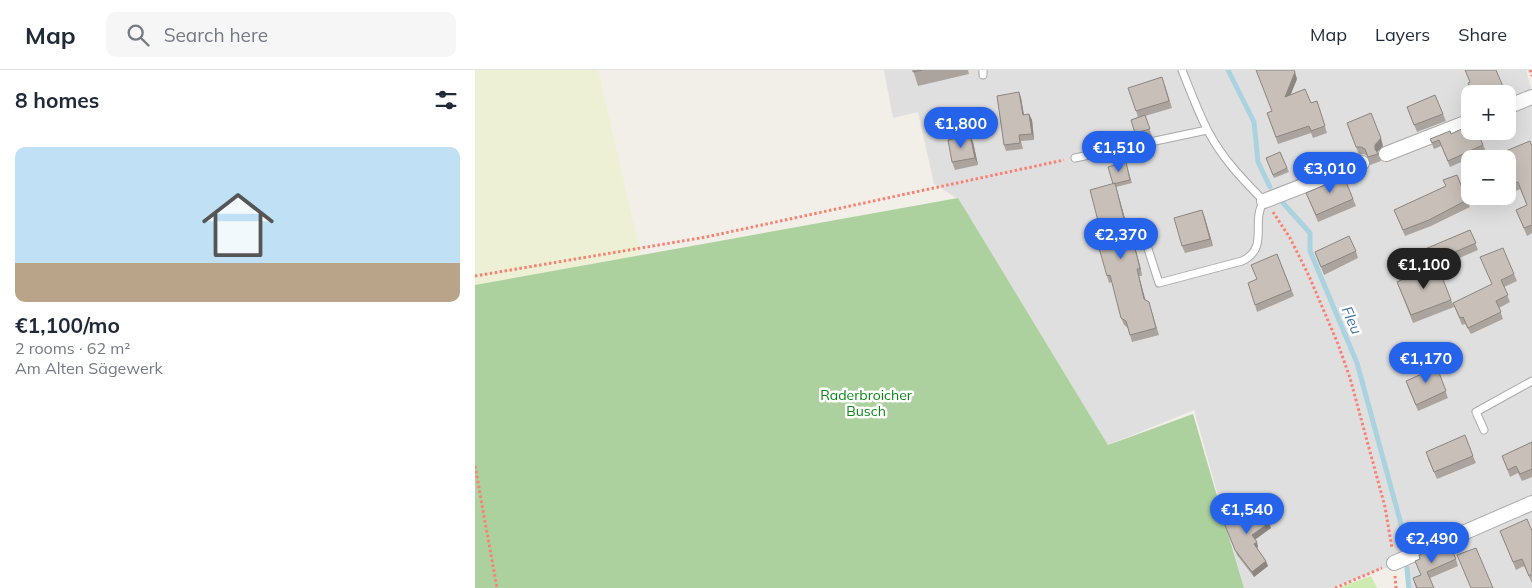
<!DOCTYPE html>
<meta charset="utf-8">
<style>
:root{--surface:#fff;--page:#f6f6f7;--text:#1f2937;--muted:#747a83;--line:#e0e1e3;--accent:#2563eb}
body{margin:0;font-family:Mulish,sans-serif;background:var(--page);color:var(--text);height:100vh;display:flex;flex-direction:column;font-size:19px;white-space:nowrap}
*{box-sizing:border-box;margin:0}
p{font-size:16px;color:var(--muted)}
.icon{flex:none;width:28px;height:28px;fill:none;stroke:currentColor;stroke-width:2;stroke-linecap:round;stroke-linejoin:round}
.map{position:relative;flex:1;overflow:hidden}
.sheet{display:flex;flex-direction:column;background:var(--surface);width:475px}
.sheet>*{flex:none}
.fabs{position:absolute;left:986px;top:15px;display:grid;gap:10px}
.fabs a{display:grid;place-items:center;width:55px;height:55px;border-radius:10px;background:var(--surface);box-shadow:0 5px 20px #0002;font-size:25px}
.price{position:absolute;translate:-50% -42px;padding:0 11px;border-radius:18px;background:var(--accent);color:#fff;font-size:16px;line-height:32px;filter:drop-shadow(0 1px 2px #0008)}
.price::after{content:'';position:absolute;left:50%;top:30px;width:15px;height:11px;margin-left:-8px;background:inherit;clip-path:polygon(0 0,100% 0,50% 100%)}
.price.current{background:#222;color:#fff}
ul{padding:0;list-style:none}
li{display:grid;align-content:center;gap:10px;height:265px;padding:0 15px}
li+li{border-top:1px solid var(--line)}
li span{display:grid;place-items:center;height:155px;border-radius:10px;color:#555}
li>.icon{margin-inline-start:auto}
span .icon{width:90px;height:90px;fill:#fffc;stroke-width:1}
li b{font-size:21px}
h2{display:flex;justify-content:space-between;align-items:center;height:60px;padding:0 15px;font-size:21px}
header{display:flex;align-items:center;gap:30px;box-sizing:border-box;height:70px;padding:0 25px;background:var(--surface);border-bottom:1px solid var(--line)}
header strong{font-size:24px}
nav{display:flex;gap:28px;margin-inline-start:auto;font-size:18px}
.search{width:350px;height:45px;background:var(--page);display:flex;align-items:center;gap:12px;box-sizing:border-box;padding:0 18px;border-radius:10px;color:var(--muted);font-size:19px}
main{display:flex;flex:1;min-height:0}
.map>svg:first-child{display:block}
.residential{fill:#e0dfdf;fill-rule:evenodd}
.farmland{fill:#eef0d5}
.grass{fill:#cdebb0}
.forest{fill:#add19e}
.lines{fill:none;stroke-linecap:round;stroke-linejoin:round}
.stream{stroke:#aad3df;stroke-width:5}
.lane-casing{stroke:#a9a9a9;stroke-width:9}
.street-casing{stroke:#a9a9a9;stroke-width:16}
.path{stroke:#fa8072;stroke-width:3;stroke-dasharray:2.5 2.5;stroke-linecap:butt}
.lane{stroke:#fff;stroke-width:7}
.street{stroke:#fff;stroke-width:14}
.wall{fill:#aba49e}
.shaded-wall{fill:#8b8681}
.building{fill:#c7bfb8;stroke:#8b8681}
.labels{text-anchor:middle;dominant-baseline:central;stroke-width:5;stroke-linejoin:round;paint-order:stroke}
.park-label{font-size:14px;fill:#0c8416;stroke:#fff}
.water-label{font-size:15px;font-style:italic;fill:#4a7aab;stroke:#fff}
</style>
<header>
<strong>Map</strong>
<div class="search"><svg class="icon" aria-label="search" viewBox="0 0 24 24"><circle cx="10" cy="10" r="6"/><path d="M15 15l6 6"/></svg>Search here</div>
<nav><a>Map</a><a>Layers</a><a>Share</a></nav>
</header>
<main>
<section class="sheet">
<h2>8 homes<svg class="icon" aria-label="filters" viewBox="0 0 24 24"><path d="M4 7h16M4 17h16"/><circle cx="9" cy="7" r="2"/><circle cx="15" cy="17" r="2"/></svg></h2>
<ul>
<li><span style="background:linear-gradient(#bfe0f5 75%,#b9a48a 0)"><svg class="icon" aria-label="home" viewBox="0 0 24 24"><path d="M3 11l9-7 9 7M6 9v11h12V9"/></svg></span><div><b>€1,100/mo</b><p>2 rooms · 62 m²</p><p>Am Alten Sägewerk</p></div></li>
</ul>
</section>
<div class="map">
<svg width="1057" height="518" viewBox="0 0 1057 518">
<rect width="100%" height="100%" fill="#f2efe9"/>
<!-- residential -->
<path class="residential" d="M409 0H1051L1057 21V518H931L929 491 857 518H769L719 340 633 375 483 129 459 114 443 42 418 48ZM995 24H1032V61H995ZM995 89H1032V126H995Z"/>
<!-- farmland -->
<path class="farmland" d="M0 0H123L166 185 0 215Z"/>
<!-- grass -->
<path class="grass" d="M896 506 902 518H863Z"/>
<!-- forest -->
<path class="forest" d="M483 128 633 375 718 344 769 518H0V215Z"/>
<g class="lines">
<!-- stream -->
<path class="stream" d="M753 0 779 52 783 92 795 117
M808 133 835 163V181L882 293 926 454 929 475
M932 498 934 518"/>
<defs>
<path id="lane" d="M508 0V5
M600 88 732 60
M666 157 684 213 767 191C795 178 775 152 789 131 768 110 747 88 733 61 723 42 715 20 707 0
M1009 360 1001 342 1057 311"/>
<path id="street" d="M1032 37 1057 27
M911 84 995 51
M789 131 887 93
M919 493 1057 433"/>
</defs>
<!-- lane casing -->
<use href="#lane" class="lane-casing"/>
<!-- street casing -->
<use href="#street" class="street-casing"/>
<!-- path -->
<path class="path" d="M1055 0 1057 6
M798 142 815 168 834 206 863 274 875 308 910 437 917 478
M0 206 231 167 589 90
M0 396 22 518
M920 506 921 518
M860 518 907 498"/>
<!-- lane -->
<use href="#lane" class="lane"/>
<!-- street -->
<use href="#street" class="street"/>
</g>
<!-- wall -->
<path class="wall" d="M438 0H493L494 4 443 16Z
M1021 0 1030 24H997L995 12Z
M822 9 816 24 836 33 842 31 852 63 838 68 836 63 803 74 792 43 797 41Z
M690 15 697 38 670 46 677 66 662 69 656 50 663 47 661 41Z
M544 22 546 28 549 45 554 44 557 50 559 70 546 71 548 79 531 81 529 75Z
M960 25 971 51 942 62 932 37Z
M872 53 908 76 902 82 906 91 895 95 892 86 889 84 884 85Z
M976 64 1008 75 1011 81 975 97 966 76 959 79 955 69Z
M498 72 503 95 480 100 477 92Z
M1057 76V163L1052 166 1041 140 1052 135 1045 119 1037 123 1032 112V89Z
M805 82 814 102 799 108 791 88Z
M652 96 657 113 641 117 651 152 655 159 665 196 667 206H664L670 230 674 232 684 265 657 272 653 258 649 255 646 248 637 212 634 213 632 206 628 170 638 114Z
M867 102 881 136 843 152 834 130 851 114Z
M982 105 995 137 956 156 930 166 919 140 971 116Z
M727 140 738 176 710 183 707 176Z
M995 160 1003 180 963 197 979 237 938 253 922 212 950 199 943 182Z
M881 181 883 188 849 205 840 182Z
M802 184 819 226 782 242 780 235 782 209Z
M1039 204 1042 211 1029 217 1035 232 1024 238 1028 249 996 264 990 254 987 255 978 233Z
M960 292 973 328 943 341 933 317Z
M1057 372V407L1047 411 1043 403 1035 407 1027 386Z
M998 386 1001 393 962 409 953 389Z
M750 455 796 458 780 470 783 477 782 478 793 496 779 507 762 485Z
M1025 461H1057V513L1049 496 1041 500Z
M981 489 983 496 955 508 959 518H941L938 508Z"/>
<!-- shaded-wall -->
<path class="shaded-wall" d="M820 2 822 9 812 33 810 27Z
M544 22 546 28 550 51 548 45Z
M554 44 557 50 559 70 557 64Z
M495 65 498 72 503 95 500 88Z
M906 68 908 76 902 82 900 79V75Z
M640 113 642 120 653 160 650 153Z
M727 140 730 148 738 176 735 169Z
M653 152 665 196 667 206 665 199Z
M662 199 664 206 672 236 669 229Z
M794 453 796 458 779 470 777 465Z
M782 472 783 477 780 479 779 474Z
M791 491 793 496 779 507 777 502Z"/>
<!-- building -->
<path class="building" d="M438 0H447L438 2Z
M781 0H819L820 2 810 27 830 19 836 33 842 31 850 56 836 61 834 56 801 67 792 43 797 41Z
M990 0H1021L1029 19 1018 24H997L993 13 995 12Z
M687 7 694 31 661 41 653 18Z
M544 22 548 45 554 44 557 64 544 65 545 73 529 75 522 26Z
M960 25 968 44 939 55 932 37Z
M896 43 906 68 900 75V79L903 84 893 87 890 79 886 77H881L872 53Z
M670 45 675 59 660 63 656 50Z
M995 55V61H1002L1008 75 973 91 964 70 957 73 955 69 975 61 976 64Z
M495 65 500 88 477 92 473 70Z
M1055 71 1057 76V155L1049 158 1041 140 1052 135 1043 112 1034 115 1032 111V89H1023L1021 85Z
M805 82 812 98 798 105 791 88Z
M651 92 655 110 638 114 633 97Z
M867 102 878 129 841 145 831 123 852 114 849 109Z
M982 105 992 130 954 150 928 160 919 140 971 116 968 110Z
M640 113 650 153 653 152 663 190 665 199H662L669 229 674 232 681 258 655 265 651 251 646 248 635 205 632 206 622 171 628 170 615 120Z
M727 140 735 169 707 176 699 148Z
M995 160 1001 173 949 195 943 182Z
M874 166 881 181 846 197 840 182Z
M1028 178 1039 204 1026 210 1033 225 1021 231 1026 242 993 258 988 247 985 248 978 233 1017 214 1005 187Z
M802 184 816 220 780 235 773 213 782 209 776 195Z
M962 194 976 230 936 245 922 212Z
M960 292 971 321 941 335 931 311 949 303 947 297Z
M990 365 998 386 959 402 951 382Z
M1057 372V399L1045 404 1041 396 1033 400 1027 386Z
M779 432 794 453 777 465 782 472 779 474 791 491 777 502 760 480 750 455Z
M1052 449 1057 461V504L1054 506 1047 489 1038 492 1025 461Z
M973 472 981 489 952 502 959 518H942L938 508 946 505 940 491 945 489 944 485Z
M1001 478 1018 518H996L982 485Z"/>
<g class="labels">
<!-- park labels -->
<g class="park-label">
<text x="391" y="325">Raderbroicher<tspan x="391" dy="16">Busch</tspan></text>
</g>
<!-- water labels -->
<g class="water-label">
<text transform="translate(877 250) rotate(67)">Fleu</text>
</g>
</g>
</svg>
<div class="fabs">
<a>+</a>
<a>−</a>
</div>
<b class="price" style="left:486px;top:79px">€1,800</b>
<b class="price" style="left:644px;top:103px">€1,510</b>
<b class="price" style="left:855px;top:124px">€3,010</b>
<b class="price" style="left:646px;top:190px">€2,370</b>
<b class="price current" style="left:949px;top:220px">€1,100</b>
<b class="price" style="left:951px;top:314px">€1,170</b>
<b class="price" style="left:772px;top:465px">€1,540</b>
<b class="price" style="left:957px;top:494px">€2,490</b>
</div>
</main>
